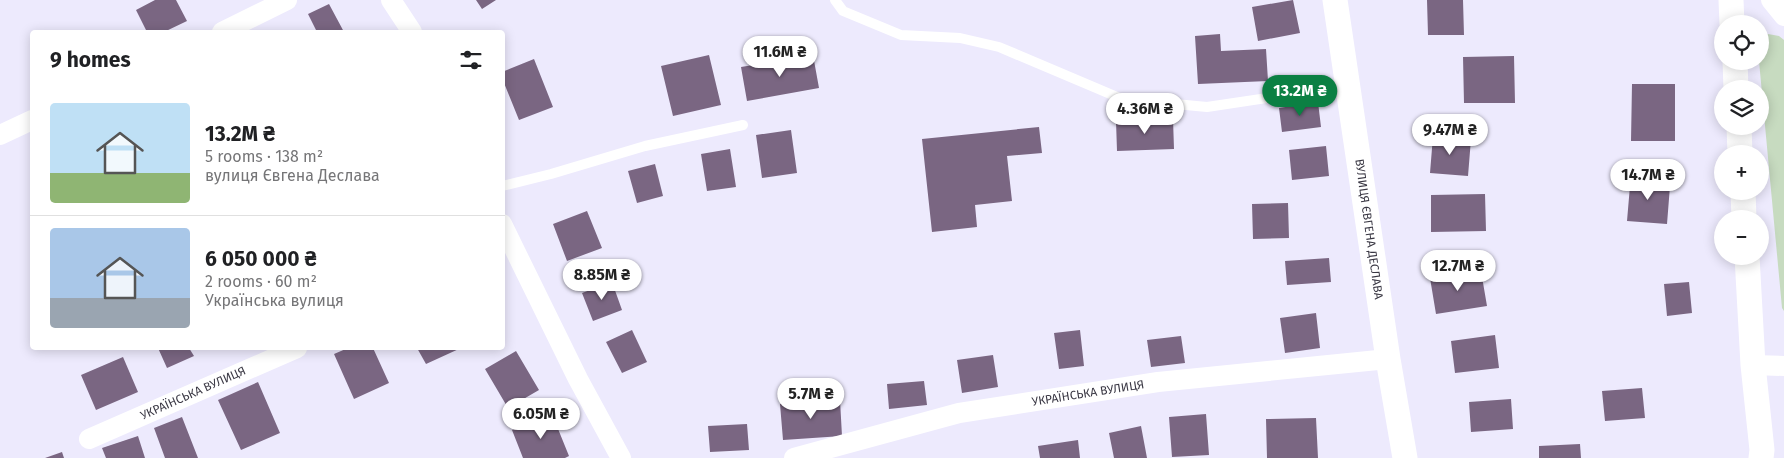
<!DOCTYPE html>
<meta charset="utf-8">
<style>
:root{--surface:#fff;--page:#f2f2f2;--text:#202124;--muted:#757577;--line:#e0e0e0;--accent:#0b8043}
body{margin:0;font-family:"Fira Sans",sans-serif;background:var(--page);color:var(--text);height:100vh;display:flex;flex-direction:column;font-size:19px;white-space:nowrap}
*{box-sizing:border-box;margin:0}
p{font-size:16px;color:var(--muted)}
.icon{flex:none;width:28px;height:28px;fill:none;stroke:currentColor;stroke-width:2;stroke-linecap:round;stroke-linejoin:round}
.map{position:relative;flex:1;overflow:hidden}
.drawer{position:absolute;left:30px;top:30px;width:475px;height:320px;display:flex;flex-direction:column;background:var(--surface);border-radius:5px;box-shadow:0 2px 12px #0003}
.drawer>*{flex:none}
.tools{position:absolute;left:1714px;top:15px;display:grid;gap:10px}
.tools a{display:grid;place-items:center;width:55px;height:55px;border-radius:50%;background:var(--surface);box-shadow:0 2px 12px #0003;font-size:25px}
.price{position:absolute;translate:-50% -42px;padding:0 11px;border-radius:18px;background:#fff;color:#222;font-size:16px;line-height:32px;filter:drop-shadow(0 1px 2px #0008)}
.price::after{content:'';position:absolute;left:50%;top:30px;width:15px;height:11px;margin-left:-8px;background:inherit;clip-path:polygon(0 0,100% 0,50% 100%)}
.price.current{background:var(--accent);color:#fff}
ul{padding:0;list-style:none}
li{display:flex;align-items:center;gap:15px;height:125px;padding:0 20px}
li+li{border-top:1px solid var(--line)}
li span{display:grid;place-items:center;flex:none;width:140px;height:100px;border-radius:5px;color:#555}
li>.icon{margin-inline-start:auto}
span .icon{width:60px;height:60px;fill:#fffc;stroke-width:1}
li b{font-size:21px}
h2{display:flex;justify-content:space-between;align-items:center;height:60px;padding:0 20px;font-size:21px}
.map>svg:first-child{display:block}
.green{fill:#c7dbc0}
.building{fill:#7a6682}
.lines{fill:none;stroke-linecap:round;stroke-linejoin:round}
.service{stroke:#fff;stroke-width:10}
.minor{stroke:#fff;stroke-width:20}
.tertiary{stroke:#fff;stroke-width:25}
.labels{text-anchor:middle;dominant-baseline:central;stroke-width:5;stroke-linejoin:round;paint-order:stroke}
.street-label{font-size:12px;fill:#3a3844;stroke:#fff}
</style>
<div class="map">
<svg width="1784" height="458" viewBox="0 0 1784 458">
<rect width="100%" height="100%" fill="#edeafd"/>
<!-- green -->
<path class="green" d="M1768 34 1779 36 1784 40V311L1782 308 1759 61C1762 50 1756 44 1768 34Z"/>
<!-- building -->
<path class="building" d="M155 0H176L187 21 164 32H147L136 10Z
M476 0H496L482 9Z
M1293 0 1300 33 1258 41 1252 7Z
M1427 0H1463L1464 35H1428Z
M329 4 344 32H317L308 14Z
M1220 34 1221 51 1266 49 1268 81 1198 84 1195 36Z
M709 55 721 105 673 116 661 66Z
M813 55 819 88 747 101 741 67Z
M1514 56 1515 103H1464L1463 57Z
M534 59 553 107 519 120 502 78V72Z
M1632 84H1675V141H1631Z
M1318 102 1321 127 1282 132 1279 108Z
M1173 119 1174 149 1117 151 1116 121Z
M1039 127 1042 153 1007 156 1012 201 975 205 977 227 932 232 922 139Z
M791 130 797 173 762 178 756 135Z
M1433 136 1471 139 1468 176 1430 173Z
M1326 146 1329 176 1292 180 1289 150Z
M730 149 736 187 707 191 701 154Z
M655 164 663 196 637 203 628 171Z
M1631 174 1652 176V184L1670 186 1667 224 1627 221Z
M1485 194 1486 231 1431 232V195Z
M1288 203 1289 238 1253 239 1252 204Z
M587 211 602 248 567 261 553 224Z
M1329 258 1331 282 1287 285 1285 261Z
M1481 271 1487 306 1436 314 1430 278Z
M612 282 622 310 593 321 582 293Z
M1689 282 1692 313 1667 316 1664 284Z
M1316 313 1320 348 1285 353 1280 318Z
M632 330 647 362 622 373 606 342Z
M1080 330 1084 366 1059 369 1054 333Z
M1495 335 1499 368 1455 373 1451 341Z
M1181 336 1185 363 1151 367 1147 340Z
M158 348H189L194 356 167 368Z
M348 348H373L389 383 354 399 334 354Z
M417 348H461L426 364Z
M516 351 539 390 508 408 485 369Z
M993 355 998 387 962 393 957 360Z
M123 357 138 392 96 410 81 375Z
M924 381 927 405 889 409 887 384Z
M258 382 280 433 241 450 218 400Z
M1642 388 1645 418 1605 421 1602 391Z
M1511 399 1513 429 1471 432 1469 402Z
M840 400 842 436 783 440 780 404Z
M552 414 569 456 565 458H523L512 430Z
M1206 414 1209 455 1172 457 1169 417Z
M182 417 198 458H165L154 428Z
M1316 418 1318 458H1267L1266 419Z
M747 424 749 450 710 452 708 426Z
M1141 426 1147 458H1114L1109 433Z
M138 436 145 458H106L102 448Z
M1078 440 1080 458H1040L1038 446Z
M1580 444 1581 458H1539V446Z
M62 452 64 458H45Z"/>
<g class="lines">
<!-- service -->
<path class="service" d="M835 0 843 11 901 35 960 38 999 47 1122 99 1207 107 1347 86
M502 186 551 174 645 146 743 125"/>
<!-- minor -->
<path class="minor" d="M391 0 412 32
M1771 0 1784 16
M222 32 287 0
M0 135 32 120
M502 224 578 379 621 458
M1753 365 1784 366
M89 439 297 348
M794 458 959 413 1158 382 1388 359"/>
<!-- tertiary -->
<path class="tertiary" d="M1335 0 1388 359 1405 458
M1731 0 1732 24
M1735 61 1736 89
M1739 126 1740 154
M1743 191 1744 219
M1747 256 1753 365 1762 450 1761 458"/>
</g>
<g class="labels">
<!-- street labels -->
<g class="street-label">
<text transform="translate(1369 229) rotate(82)">ВУЛИЦЯ ЄВГЕНА ДЕСЛАВА</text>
<text transform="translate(193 393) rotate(-24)">УКРАЇНСЬКА ВУЛИЦЯ</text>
<text transform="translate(1088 393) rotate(-9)">УКРАЇНСЬКА ВУЛИЦЯ</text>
</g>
</g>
</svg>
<div class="tools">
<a><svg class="icon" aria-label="locate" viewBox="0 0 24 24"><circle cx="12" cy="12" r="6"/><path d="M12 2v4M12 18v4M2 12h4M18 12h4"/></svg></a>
<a><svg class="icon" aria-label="layers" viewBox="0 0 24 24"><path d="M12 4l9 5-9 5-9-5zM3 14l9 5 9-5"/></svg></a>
<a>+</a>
<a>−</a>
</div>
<b class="price" style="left:780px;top:78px">11.6M ₴</b>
<b class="price current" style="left:1300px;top:117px">13.2M ₴</b>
<b class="price" style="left:1145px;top:135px">4.36M ₴</b>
<b class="price" style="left:1450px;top:156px">9.47M ₴</b>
<b class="price" style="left:1648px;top:201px">14.7M ₴</b>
<b class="price" style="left:1458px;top:292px">12.7M ₴</b>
<b class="price" style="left:602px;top:301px">8.85M ₴</b>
<b class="price" style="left:811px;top:420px">5.7M ₴</b>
<b class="price" style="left:541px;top:440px">6.05M ₴</b>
<section class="drawer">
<h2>9 homes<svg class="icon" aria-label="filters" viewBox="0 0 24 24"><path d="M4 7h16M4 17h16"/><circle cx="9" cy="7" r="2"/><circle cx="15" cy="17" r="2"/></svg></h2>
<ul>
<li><span style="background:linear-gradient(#bfe0f5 70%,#8fb573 0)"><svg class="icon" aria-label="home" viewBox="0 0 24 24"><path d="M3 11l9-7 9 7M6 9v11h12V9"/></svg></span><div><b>13.2M ₴</b><p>5 rooms · 138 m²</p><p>вулиця Євгена Деслава</p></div></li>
<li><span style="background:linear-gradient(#a9c7e8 70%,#9aa5b1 0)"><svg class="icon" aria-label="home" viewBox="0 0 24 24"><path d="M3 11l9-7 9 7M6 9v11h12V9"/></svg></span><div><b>6 050 000 ₴</b><p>2 rooms · 60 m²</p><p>Українська вулиця</p></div></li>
</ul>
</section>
</div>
